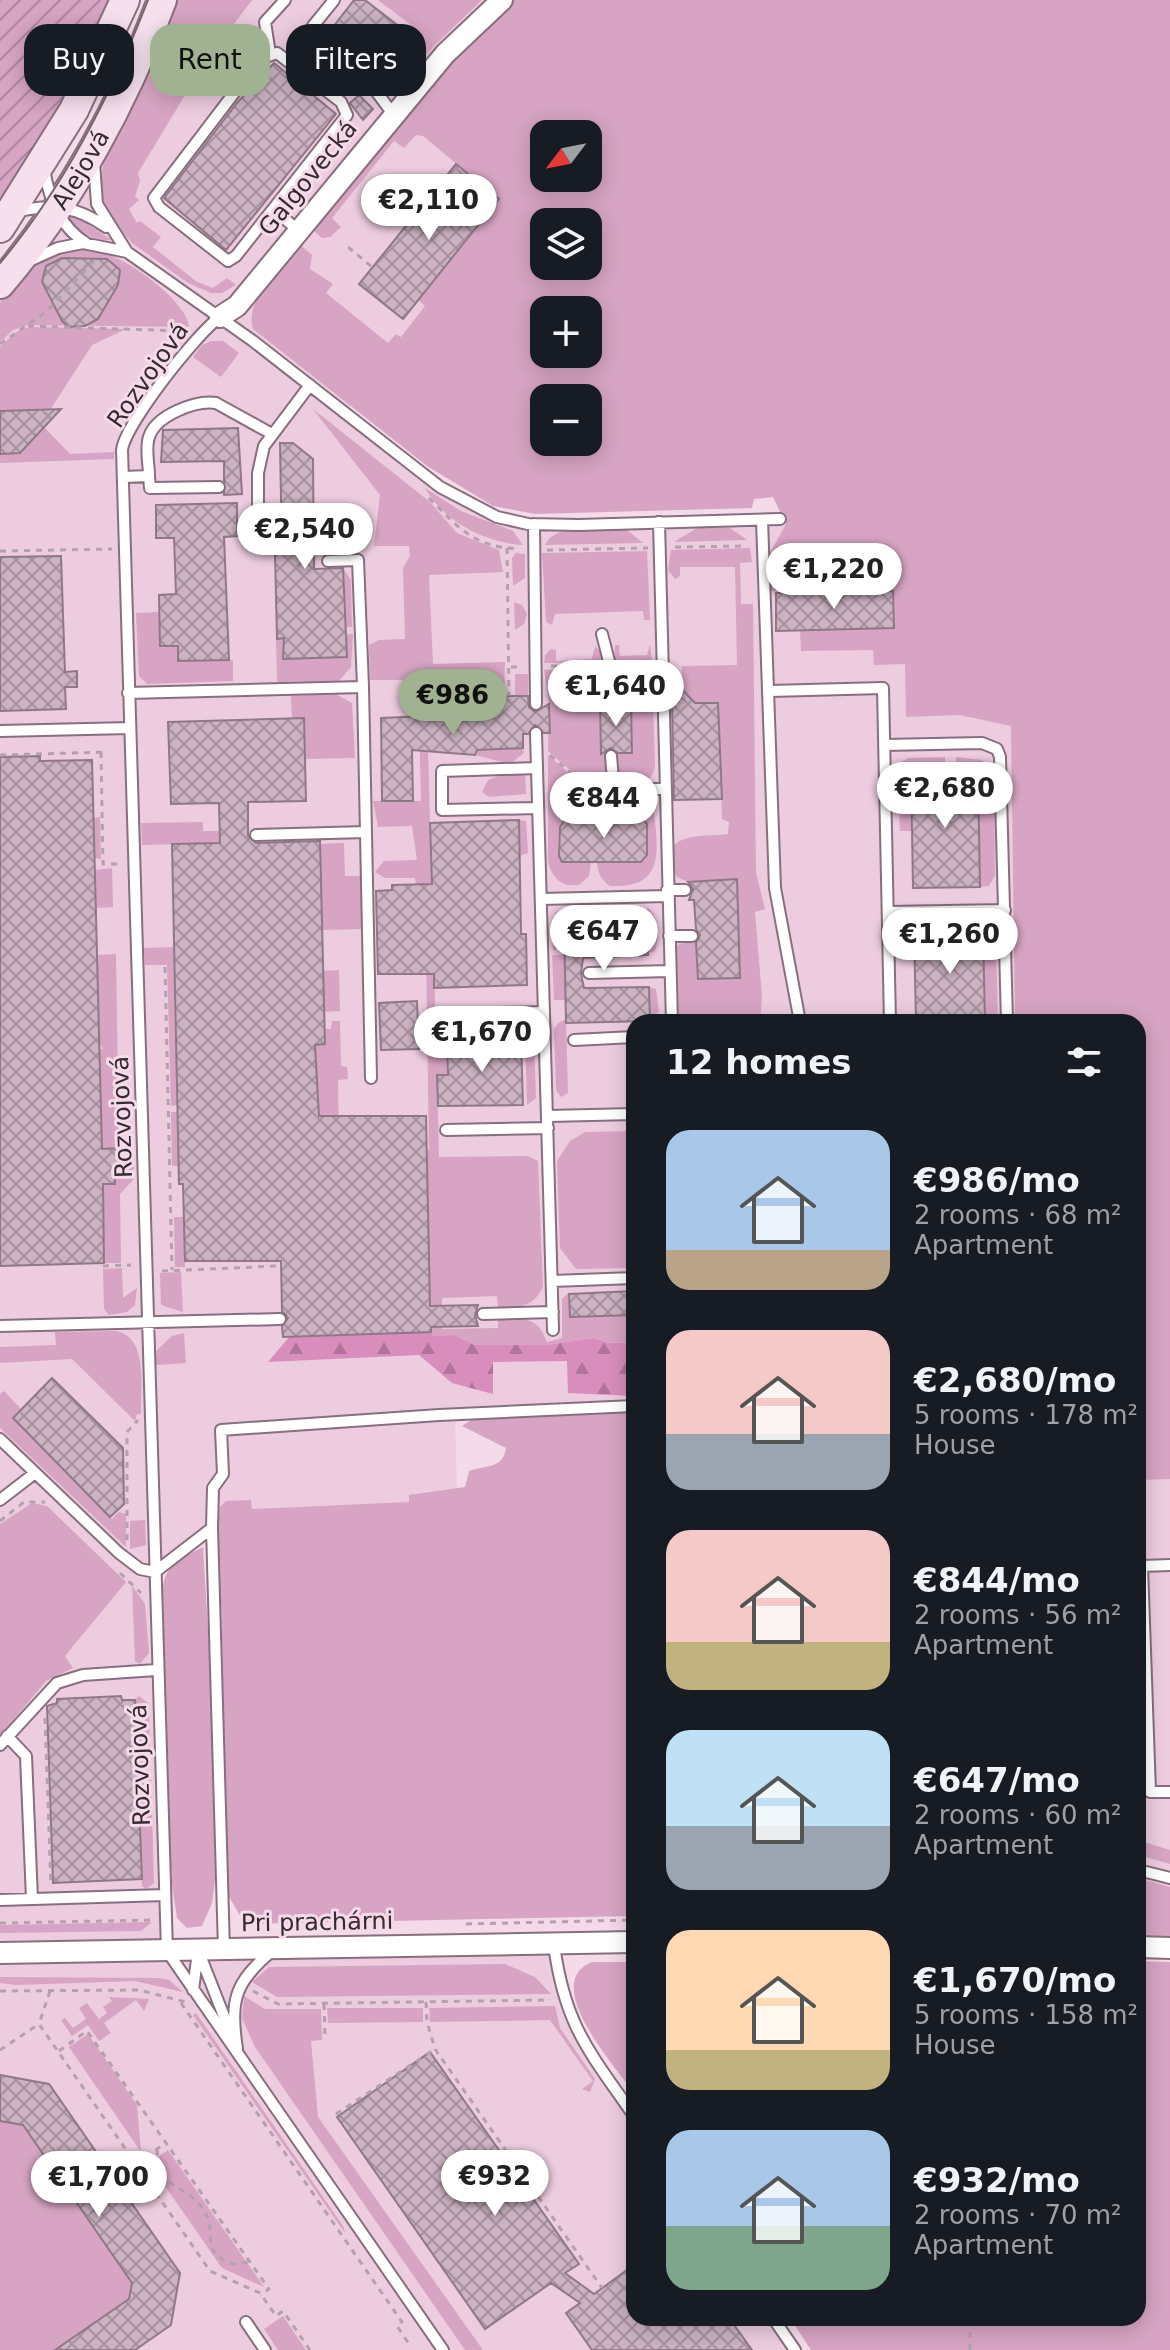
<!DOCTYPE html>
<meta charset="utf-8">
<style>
:root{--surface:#171b24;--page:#20242c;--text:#f1f3f6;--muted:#9ea1a6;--accent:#a1b293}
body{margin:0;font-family:"DejaVu Sans",sans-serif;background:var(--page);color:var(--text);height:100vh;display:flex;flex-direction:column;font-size:30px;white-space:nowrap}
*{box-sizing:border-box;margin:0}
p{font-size:26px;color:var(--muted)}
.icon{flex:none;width:44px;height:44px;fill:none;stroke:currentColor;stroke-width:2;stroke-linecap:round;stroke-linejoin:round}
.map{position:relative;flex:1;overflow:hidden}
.panel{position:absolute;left:626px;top:1014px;width:520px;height:1312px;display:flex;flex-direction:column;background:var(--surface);border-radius:24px;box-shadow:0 4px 20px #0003}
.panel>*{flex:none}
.guide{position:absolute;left:24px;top:24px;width:482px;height:72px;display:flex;gap:16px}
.needle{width:52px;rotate:238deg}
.controls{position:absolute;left:530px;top:120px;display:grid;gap:16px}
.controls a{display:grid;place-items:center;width:72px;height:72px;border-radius:16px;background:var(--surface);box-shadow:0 4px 20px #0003;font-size:40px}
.price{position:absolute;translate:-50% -68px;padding:0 18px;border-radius:28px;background:#fff;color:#222;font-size:26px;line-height:52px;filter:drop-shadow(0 2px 4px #0008)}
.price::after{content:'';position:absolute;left:50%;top:48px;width:24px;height:18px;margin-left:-12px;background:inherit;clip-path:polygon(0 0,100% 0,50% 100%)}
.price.active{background:var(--accent);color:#111}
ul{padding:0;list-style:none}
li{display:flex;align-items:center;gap:24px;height:200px;padding:0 40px}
li span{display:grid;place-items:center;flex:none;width:224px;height:160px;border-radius:24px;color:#555}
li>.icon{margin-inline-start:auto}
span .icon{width:96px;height:96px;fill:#fffc;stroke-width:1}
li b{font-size:34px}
h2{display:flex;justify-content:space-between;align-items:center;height:96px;padding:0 40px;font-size:34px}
.tag{padding:0 28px;border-radius:24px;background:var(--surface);box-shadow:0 4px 20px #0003;font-size:28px;line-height:72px}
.tag.active{background:var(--accent);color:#111}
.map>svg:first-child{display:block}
.built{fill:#edccdf}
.green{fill:#d7a4c3;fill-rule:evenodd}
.forest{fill:url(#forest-firs)}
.garden{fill:url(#garden-furrows)}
.building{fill:url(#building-cross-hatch);stroke:#907887;stroke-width:2}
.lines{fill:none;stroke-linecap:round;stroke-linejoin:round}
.lane-casing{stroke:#876f7d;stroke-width:14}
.street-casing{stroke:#876f7d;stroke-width:24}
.secondary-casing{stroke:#876f7d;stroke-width:32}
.path{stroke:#b5a0ad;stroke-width:3;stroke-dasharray:6 6;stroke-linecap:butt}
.lane{stroke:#fff;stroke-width:10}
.street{stroke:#fff;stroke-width:20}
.secondary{stroke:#f6e0ee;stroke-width:28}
.tram{stroke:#74656e;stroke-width:2}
.labels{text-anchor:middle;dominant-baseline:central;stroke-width:6;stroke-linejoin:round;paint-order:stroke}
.street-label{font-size:24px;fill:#342a30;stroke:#f5daea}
</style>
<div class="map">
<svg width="1170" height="2350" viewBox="0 0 1170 2350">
<defs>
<pattern id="forest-firs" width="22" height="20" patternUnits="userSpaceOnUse" patternTransform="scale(2)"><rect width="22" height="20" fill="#d88dbc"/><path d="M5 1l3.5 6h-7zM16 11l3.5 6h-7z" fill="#b07399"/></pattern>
<pattern id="garden-furrows" width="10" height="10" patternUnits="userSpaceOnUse" patternTransform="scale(2)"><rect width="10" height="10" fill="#d7a4c3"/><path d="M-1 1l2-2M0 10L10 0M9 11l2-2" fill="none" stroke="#af869f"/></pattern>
<pattern id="building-cross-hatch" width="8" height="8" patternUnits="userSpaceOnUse" patternTransform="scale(2)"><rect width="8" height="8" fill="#ccb2c2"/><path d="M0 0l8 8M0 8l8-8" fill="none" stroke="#a6919e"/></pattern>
</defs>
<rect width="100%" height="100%" fill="#f5daea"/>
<!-- built -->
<path class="built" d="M162 0H488L428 59 393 102 511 198 345 412 472 506 528 524 780 519 1009 588 1021 1022H634V1406L455 1414 458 1535 212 1528 155 1572 167 1950 554 1945 564 2000 634 2116V2318H773L795 2350H0V284L11 271Z
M1170 1466V1945L1138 1940V1467Z"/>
<!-- green -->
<path class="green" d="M174 0H252L203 65 138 173 140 181 135 196 139 200 129 209 137 223 140 221 161 237 153 247 197 282 213 288 227 278 236 285 222 293H211L188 283 132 243 110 217 103 200 100 183 105 153Z
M378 0H482L435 45 390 96 376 81 419 31Z
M514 0H1170V1479L1138 1480V1022H1015L1011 726 960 715 906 717 905 664 874 665 873 650 801 651 800 630 894 628 893 592 770 591V553L786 524 773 497 754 499 752 508 535 514 493 506 427 466 253 329C244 298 282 267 300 245L312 255 310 269 333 284 326 293 388 343 396 334 401 337 425 306 418 300 499 199 423 136 416 135 404 148 394 141 332 218 341 227 330 237 322 238 313 230 453 58ZM544 134H588V178H544ZM544 222H588V266H544ZM544 310H588V354H544ZM544 398H588V442H544Z
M72 214 112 240C97 242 73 230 65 215Z
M75 249C87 250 100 250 112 256 135 265 188 303 189 327L28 325 13 330 0 342C0 330 0 316 0 304 5 277 50 254 75 249Z
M30 327 126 329 92 345 41 424 70 454 114 452V459L0 463V347L16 332Z
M211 341H223L239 353 221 377 193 357 202 345Z
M313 409 430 502 457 533 499 550 503 572 429 575 433 664 505 662 504 705 443 707 437 717 431 712 428 714 434 721 428 751 436 1039 447 1040 448 1075 437 1076 439 1157 528 1156 538 1161 543 1287C533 1308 519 1307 498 1307L497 1296 442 1298V1329L498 1328V1319C522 1318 538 1316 547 1342L562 1338V1299L568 1293 570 1317 634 1315V1342L609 1343 594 1338 547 1345H474L455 1335 434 1336 431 1332 426 1156 320 1159 315 1045 324 1029H331L332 1021H340L341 1066 347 1067 348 1079 338 1080 339 1152 429 1150 426 953 415 878H385L375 872 384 861 417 860 412 826 378 827 373 801H421L418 680H370L369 645 379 640 405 639 403 568 410 556 409 546H374L380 495Z
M425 488 461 511 513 531 523 545C485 543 443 521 425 488Z
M697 528H730L747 540 674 542Z
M627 530 643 543 545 545C556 521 605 530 627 530Z
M750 548 752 562 740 563 741 604H753L756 873 765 909 755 912 762 997 760 1022H676L675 949 679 944 696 941 698 979 740 978 737 880 688 882 677 877C652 831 702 837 728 834L729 822 722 819 718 703H695L682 694V666L737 665 735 567H680V576L675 579 668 570 671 550Z
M647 551 650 620H644L643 611 555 614 552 625 546 622 542 553Z
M516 553 525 554V578L513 586 512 558Z
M343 568 351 580 352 627H346Z
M514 602 522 605 527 614 524 624 515 630Z
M159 612 160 646H178V661L233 660V681L147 684 139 676 136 613Z
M346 634H353L351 667 339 681 277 682 276 639 284 638V659L346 657Z
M650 644 652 661H614L615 645H619L620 656 647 655Z
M595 646 601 652 602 662 544 663 545 655 551 649 556 650V661L592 659Z
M619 667H652L655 767C651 784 640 784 625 784L617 775V753H632L631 704 619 703Z
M602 668V753H605L606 774 615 792 643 798 653 809 614 808 548 751 549 704 544 670Z
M515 674H528V696H515Z
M335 694 352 703 355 758 305 759 304 718H292L291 696Z
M489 748H523L524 753 510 764 475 755 477 750Z
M548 755 613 811 654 812C659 855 663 888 610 886 601 880 598 873 597 862H641L647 856V824L640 817 565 820C558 830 556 851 562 862H591L589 876 579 885C561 887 553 879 548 862Z
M945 757V772L912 773V783H898L899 763 909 758Z
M956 757 982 760 990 770 994 782 995 875 989 886 980 887 978 772H956Z
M501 775H525L526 794 489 797 482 792 488 780Z
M898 788H912V831H900Z
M100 817 101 859 95 858 94 818Z
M519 820 526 821 528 853 519 856Z
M203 822V831H220V843L142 845 141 823Z
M344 843 345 876H361L362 929 322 930 320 844Z
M112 868 113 907 96 908 95 870Z
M647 907C659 915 660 937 655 951L648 953Z
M562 910 564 950H553L551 923 556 912Z
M983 936H996L998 1022H985Z
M298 943V948L174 952 178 1105 171 1106 167 965H145L144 948Z
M116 954 119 1141 132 1142V1148L102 1149 100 1050 103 1049 100 1044 97 955Z
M552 955H564L566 1000H554Z
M339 970 340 1011 324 1012 323 971Z
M649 987 656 989 659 1012 649 1018Z
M566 1019 568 1093 561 1097 556 1090 554 1030 558 1023Z
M525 1038 534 1041 536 1098 527 1105Z
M171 1112H178L179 1166H172Z
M634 1131V1268L576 1269 560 1248 557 1161 570 1141 585 1132Z
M134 1164 133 1180 120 1194 121 1263H104L103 1184H115L114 1165Z
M174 1217H184L185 1267H175Z
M122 1268 123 1298 137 1288 135 1305 127 1312 109 1315 104 1309 103 1269Z
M181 1272 183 1312 161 1305 160 1273Z
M117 1331C149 1339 140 1388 141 1414H137L135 1421 72 1359 0 1363V1347L56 1345 55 1332Z
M184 1333 186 1363 156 1365V1351L172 1336Z
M4 1391 21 1409 13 1418 112 1519 119 1512 126 1514V1547L0 1428V1394Z
M634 1411V1916L245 1924 228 1895 221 1600 216 1549 220 1507 226 1501 251 1500 252 1509 409 1502V1495L465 1487 469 1471C486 1465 503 1469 506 1448L462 1426 477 1416Z
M32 1503 47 1506 126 1582 65 1656 73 1668 46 1681 0 1736V1524Z
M145 1520 146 1545 130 1549V1521Z
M203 1547 213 1714 215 1880 212 1903 202 1926 187 1928 177 1918 172 1885 165 1757 163 1586C167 1562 184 1557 203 1547Z
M132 1586 145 1604 149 1653 140 1664 135 1661Z
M139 1696 149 1704 150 1767H139L135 1700Z
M139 1775H151L154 1883 146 1889 142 1886Z
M1138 1840 1170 1850V1864L1138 1855Z
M1138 1878 1170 1887V1936H1138Z
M152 1922 141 1931 0 1933V1925Z
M1138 1961 1170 1962V2350H811L790 2318H1138Z
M592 1962H634V2093C616 2067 539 1983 592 1962Z
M505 1964 535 1977 551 1994 277 1997 252 1982 269 1967Z
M0 1977 159 1978 169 1980 183 1992 135 1981 16 1985 0 1983Z
M244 1996 265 2009H321L322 2040 311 2041 318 2117 483 2350H465L255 2047 242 2018Z
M109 1997 149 1999 144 2011 136 2000 104 2023 111 2033 99 2041 88 2025 72 2036 61 2020 65 2018 73 2028 86 2019 79 2008 87 2003 99 2019 107 2013 103 2007 112 2001Z
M555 2006 560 2028 595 2079 590 2092 582 2089 593 2081 550 2020 430 2022 429 2008Z
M423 2008V2022L328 2023 327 2008Z
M196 2013 343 2226 345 2233 193 2015Z
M88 2034 137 2105 141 2152 69 2047Z
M0 2075 50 2084 179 2272 135 2350H0Z
M168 2150 264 2287 222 2268 149 2163Z
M283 2316 306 2350H278L264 2329Z"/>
<!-- forest -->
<path class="forest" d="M431 1332 434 1336 455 1335 474 1345H547L594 1338 609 1343 634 1342V1396L568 1393 567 1361 493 1362V1394L452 1383 419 1355 268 1362 290 1336Z"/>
<!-- garden -->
<path class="garden" d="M0 0H112L78 77 0 206Z"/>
<!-- building -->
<path class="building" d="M354 0H365L405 31 380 63 333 27Z
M274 63 336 114 226 250 164 198 237 103Z
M359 95 373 109 363 120 350 103Z
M456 164 499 199 403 319 359 284Z
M62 258 107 259 120 270 118 285 98 319 85 326 68 327 62 321 42 282 46 266Z
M61 409 20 453 0 454V411Z
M238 428 242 494 224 495V461L161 462 163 430Z
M280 443H293L313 459 314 569 343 568 347 657 283 659 284 638 277 639 275 553H282Z
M237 503V536L224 537 229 660 178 661V646H160L159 595 176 594 174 538H156V505Z
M61 556 65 672 77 671V687H65L66 709 0 711V557Z
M893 591 894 628 776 631V593Z
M676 683 695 703H718L722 799 674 800 672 702H678Z
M504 696H528L529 707 535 712 549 704 550 733H544L535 725 528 734H523V748L477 750 475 755 412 750 413 801H382L381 718 426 716 442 707 504 705Z
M600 703 610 708 618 703H631L632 753H618L611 748 601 754Z
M304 718 306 801 248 802V836L256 843 320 841 325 1044 315 1045 319 1116H426L430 1306 478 1305 475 1315 478 1326 431 1327V1332L283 1337 282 1326 288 1318 282 1311 281 1261H185L183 1184H179L172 844 220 843 219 803 171 804 168 722Z
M40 756V761L92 760 102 1149 121 1148V1165H114L115 1184H103L104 1263 0 1266V757Z
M945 772H978L980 887 913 888 911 773Z
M640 817 647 824V855L641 862H562L559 856 560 827 565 820Z
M519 820 521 934H526L527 985 434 988V974H378L376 891 392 890V885L432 884 430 823Z
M737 879 740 978 698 979 696 943 700 935 696 929 694 900H689L693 889 688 882Z
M647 922 648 955 583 958 581 974 584 988 649 987 650 1021 566 1023 564 924Z
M983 930 985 1022H916L914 931Z
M417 1001 419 1049 381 1050 379 1003Z
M521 1039 523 1105 438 1106 437 1075H448L447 1040Z
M634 1291V1315L570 1317 569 1294Z
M52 1378 123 1448 124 1504 110 1517 13 1418Z
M121 1696 122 1700H135L142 1879 53 1883 47 1706 57 1703V1699Z
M430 2052 579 2264 565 2273 594 2294 634 2265V2318H729L752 2350H592L566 2313 580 2303 551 2283 485 2329 337 2117Z
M0 2075 49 2084 180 2273 171 2325 135 2350H55L129 2299 132 2283 23 2125 0 2121Z"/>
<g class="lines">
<defs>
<path id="lane" d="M334 0 313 26 349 55 393 114
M270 54 265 22 285 0
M94 163 97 204 127 252
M44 169C49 199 60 227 86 243
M273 209 347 115 341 102 277 53 260 59 154 198 159 207 228 261 236 256 273 209 299 231
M16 212C50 203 77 206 106 227
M29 261 58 248 83 243 127 252 253 341 440 487 497 517 528 524 579 525 780 519
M220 317C197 333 125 424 122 450L167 1951 443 2350
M149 476 150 488 219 487
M123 477 149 476C149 464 145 448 149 437 156 415 196 400 216 403L272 434
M762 520 775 888 800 1022
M659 522 672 1022
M534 524 536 704
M258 530V473L264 446 310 385
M328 561 358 560 363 687
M602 634 610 665 611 700
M770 691 883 688 890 1022
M128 693 363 687 371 1078
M0 731 130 728
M536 733 553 1330
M884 745 982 743 997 749 1000 757 1007 1022
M611 756 613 780 619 789H665
M537 768 442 771V810L538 808
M256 835 366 832
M667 890H685
M541 899 667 896
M888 912 1005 910
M669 936H692
M589 973 670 971
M443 1014 544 1012
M574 1040 634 1037
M548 1116 634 1114
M446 1130 548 1128
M552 1281 634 1278
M483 1314 553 1312
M0 1326 280 1319
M0 1439 119 1553 140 1569 155 1572 212 1528 213 1488 223 1474 221 1430 439 1415 634 1406
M0 1500 35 1473
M212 1528 224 1950
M1170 1565 1142 1566 1150 1792H1170
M7 1736 26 1756 32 1899
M0 1745 57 1683 83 1675 156 1670
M1138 1870 1170 1878
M0 1900 165 1895
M554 1945C565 2026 589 2051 634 2116
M198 1950 231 2034
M193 1990 198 1952
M237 2049C230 2000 234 1983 272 1951
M773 2318 795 2350
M246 2322 265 2350"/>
<path id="street" d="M220 317 237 306 445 54 502 0
M1138 1947 1170 1948
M0 1953 634 1942"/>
<g id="secondary">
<path d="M0 228 74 110 125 0"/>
<path id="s1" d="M0 284C70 202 125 101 162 0"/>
</g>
</defs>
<!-- lane casing -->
<use href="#lane" class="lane-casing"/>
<!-- street casing -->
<use href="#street" class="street-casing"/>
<!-- secondary casing -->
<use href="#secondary" class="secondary-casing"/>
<!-- path -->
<path class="path" d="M348 247 372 267
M28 326 184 331
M0 344 46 312 94 261
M429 498C459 528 473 547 520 549
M675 547 747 546
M507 548 509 696
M547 550 648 548
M0 551 112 549
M623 665H651
M551 666H595
M511 667H523
M101 752 103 864H119
M0 755 107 752
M550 755 613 809 654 810
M165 967 172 1270
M103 1266 131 1265
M162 1271 278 1266
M0 1521 24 1502H45
M127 1540V1432L138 1420
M120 1573 141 1593
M45 1718 51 1886
M0 1923 154 1920
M466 1924 634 1920
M0 1991 139 1990 186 2002
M50 1991 39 2024 210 2271 260 2293 276 2316 283 2311 310 2350
M253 1991 278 2004 550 2000
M426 2002 427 2022 435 2049 602 2288
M181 2003 402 2322 397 2326 409 2344
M324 2004 325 2040
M0 2050 39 2024
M59 2051 87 2031 269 2289 261 2295
M336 2114 435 2049
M157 2149C160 2193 183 2181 203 2209 219 2231 197 2252 233 2264L250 2262
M135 2163 166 2143
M970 2350V2318"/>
<!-- lane -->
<use href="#lane" class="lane"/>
<!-- street -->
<use href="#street" class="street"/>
<!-- secondary -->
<use href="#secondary" class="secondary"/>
<!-- tram -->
<path class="tram" d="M0 263C64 187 112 93 148 0"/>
</g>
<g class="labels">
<!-- street labels -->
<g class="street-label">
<text stroke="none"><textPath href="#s1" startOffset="140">Alejová</textPath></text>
<text transform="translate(308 178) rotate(-51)">Galgovecká</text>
<text transform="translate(148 375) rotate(-55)">Rozvojová</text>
<text transform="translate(122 1117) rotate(-92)">Rozvojová</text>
<text transform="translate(140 1765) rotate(-92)">Rozvojová</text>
<text transform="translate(317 1922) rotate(-1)">Pri prachárni</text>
</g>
</g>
</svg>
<div class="controls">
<a><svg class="needle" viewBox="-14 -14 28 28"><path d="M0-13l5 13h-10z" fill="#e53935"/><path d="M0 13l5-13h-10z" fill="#9ea1a6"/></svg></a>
<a><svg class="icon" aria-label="layers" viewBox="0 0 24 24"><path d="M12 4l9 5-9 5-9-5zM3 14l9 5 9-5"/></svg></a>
<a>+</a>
<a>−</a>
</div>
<b class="price" style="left:429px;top:242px">€2,110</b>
<b class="price" style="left:305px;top:571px">€2,540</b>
<b class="price" style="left:834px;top:611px">€1,220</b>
<b class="price" style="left:616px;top:728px">€1,640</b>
<b class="price active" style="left:453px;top:737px">€986</b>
<b class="price" style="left:945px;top:830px">€2,680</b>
<b class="price" style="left:604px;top:840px">€844</b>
<b class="price" style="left:604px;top:973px">€647</b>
<b class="price" style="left:950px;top:976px">€1,260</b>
<b class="price" style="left:482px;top:1074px">€1,670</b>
<b class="price" style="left:495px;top:2218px">€932</b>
<b class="price" style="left:99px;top:2219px">€1,700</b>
<div class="guide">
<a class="tag">Buy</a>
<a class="tag active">Rent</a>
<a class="tag">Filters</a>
</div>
<section class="panel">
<h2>12 homes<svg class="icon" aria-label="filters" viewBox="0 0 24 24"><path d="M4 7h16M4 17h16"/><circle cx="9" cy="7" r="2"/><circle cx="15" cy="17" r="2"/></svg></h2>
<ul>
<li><span style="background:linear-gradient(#a9c7e8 75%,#b9a48a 0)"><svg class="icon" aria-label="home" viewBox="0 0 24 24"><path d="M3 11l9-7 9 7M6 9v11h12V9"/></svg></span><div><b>€986/mo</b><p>2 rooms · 68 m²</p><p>Apartment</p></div></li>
<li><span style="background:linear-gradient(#f6c9c9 65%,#9aa5b1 0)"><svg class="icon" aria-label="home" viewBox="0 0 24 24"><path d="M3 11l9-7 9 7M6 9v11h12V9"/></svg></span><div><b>€2,680/mo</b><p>5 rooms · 178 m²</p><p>House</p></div></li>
<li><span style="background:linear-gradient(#f6c9c9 70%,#c2b280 0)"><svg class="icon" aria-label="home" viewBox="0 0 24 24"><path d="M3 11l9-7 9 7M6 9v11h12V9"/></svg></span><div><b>€844/mo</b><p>2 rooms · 56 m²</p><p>Apartment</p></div></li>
<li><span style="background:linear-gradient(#bfe0f5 60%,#9aa5b1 0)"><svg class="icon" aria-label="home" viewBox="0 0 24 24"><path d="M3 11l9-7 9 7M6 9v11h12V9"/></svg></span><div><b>€647/mo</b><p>2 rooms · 60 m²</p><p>Apartment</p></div></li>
<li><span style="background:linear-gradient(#ffd9b3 75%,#c2b280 0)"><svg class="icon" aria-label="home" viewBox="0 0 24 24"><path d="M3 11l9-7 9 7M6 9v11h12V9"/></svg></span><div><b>€1,670/mo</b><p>5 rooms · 158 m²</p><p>House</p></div></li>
<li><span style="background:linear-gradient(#a9c7e8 60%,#7fa58c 0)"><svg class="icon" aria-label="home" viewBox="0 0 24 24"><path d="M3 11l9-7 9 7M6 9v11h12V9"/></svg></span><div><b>€932/mo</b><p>2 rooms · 70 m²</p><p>Apartment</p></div></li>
</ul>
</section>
</div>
